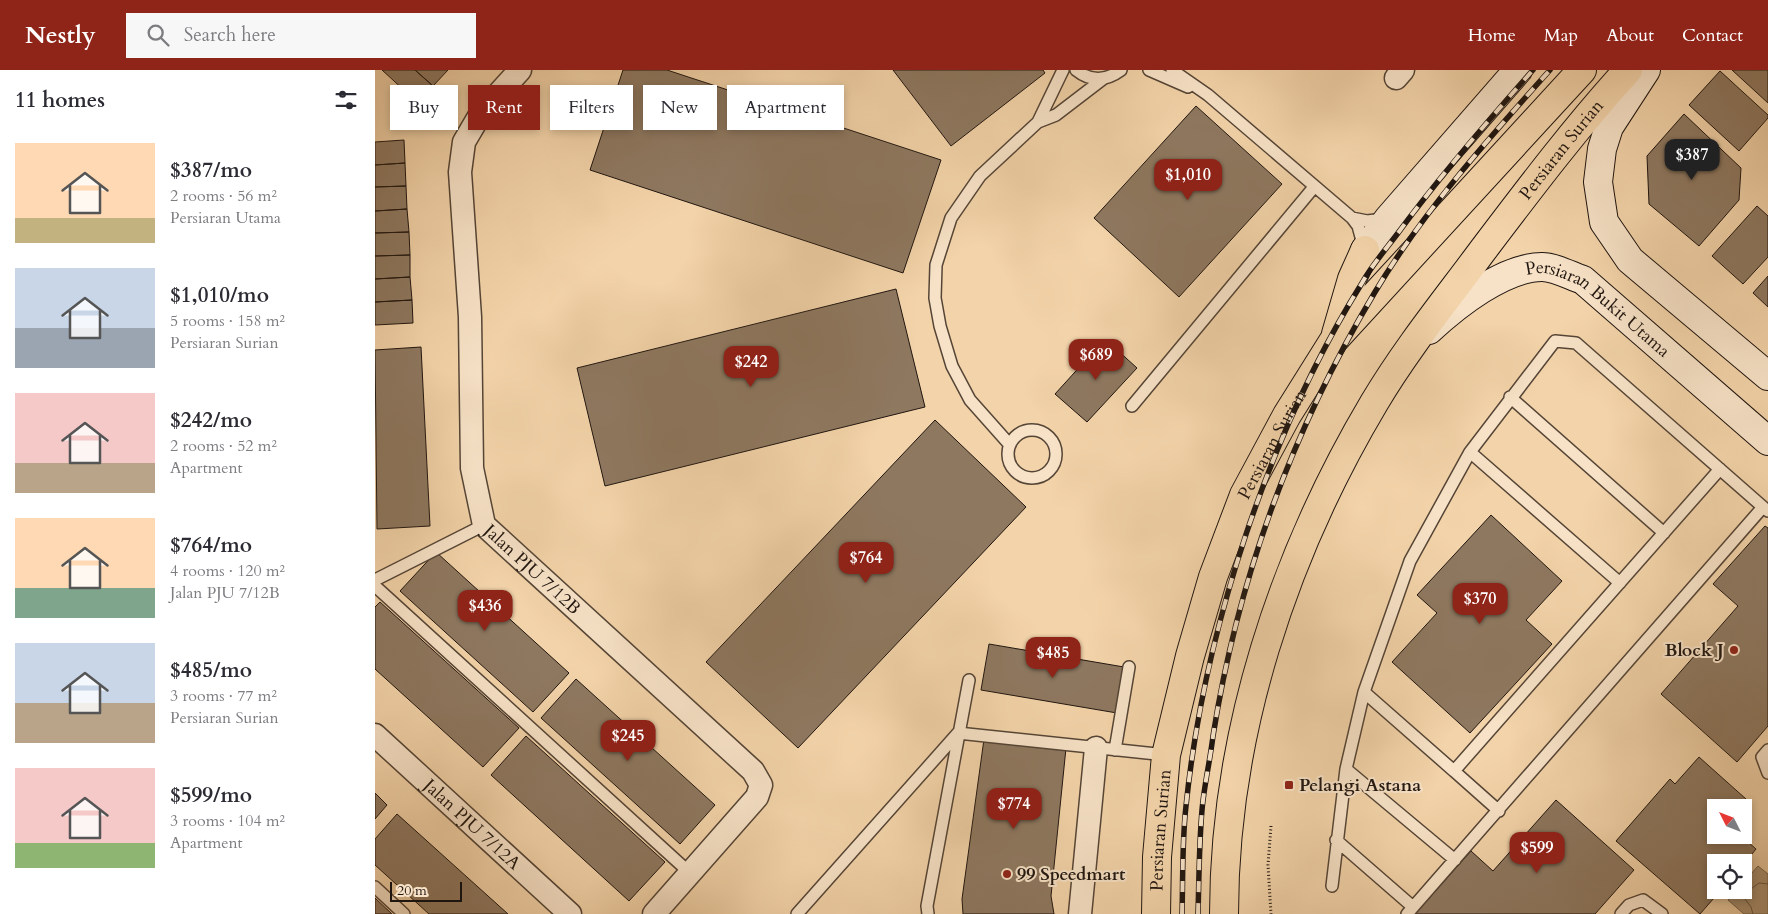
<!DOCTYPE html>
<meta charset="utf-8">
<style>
:root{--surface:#fff;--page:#f7f7f7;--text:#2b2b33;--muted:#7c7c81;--accent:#8f2418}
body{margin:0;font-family:Cardo,serif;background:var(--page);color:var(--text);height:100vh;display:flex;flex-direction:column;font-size:19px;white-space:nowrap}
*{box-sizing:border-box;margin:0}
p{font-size:16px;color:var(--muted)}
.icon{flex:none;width:28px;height:28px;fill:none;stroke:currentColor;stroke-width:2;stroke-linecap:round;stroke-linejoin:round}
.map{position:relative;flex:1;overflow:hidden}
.sheet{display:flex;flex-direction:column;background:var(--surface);width:375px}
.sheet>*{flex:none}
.hud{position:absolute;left:15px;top:15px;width:475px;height:45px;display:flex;gap:10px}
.needle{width:32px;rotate:312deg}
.fabs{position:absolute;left:1332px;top:729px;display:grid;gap:10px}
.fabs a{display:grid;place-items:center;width:45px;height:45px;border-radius:0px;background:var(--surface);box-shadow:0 2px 8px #0003;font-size:25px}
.scale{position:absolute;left:15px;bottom:12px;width:72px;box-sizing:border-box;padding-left:5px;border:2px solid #201610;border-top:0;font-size:14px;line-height:18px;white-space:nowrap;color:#201610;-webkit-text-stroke:4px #f7e2c7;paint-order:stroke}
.price{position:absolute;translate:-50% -42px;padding:0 11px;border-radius:10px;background:var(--accent);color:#fff;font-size:16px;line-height:32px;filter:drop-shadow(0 1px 2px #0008)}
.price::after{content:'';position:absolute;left:50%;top:30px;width:15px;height:11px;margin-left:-8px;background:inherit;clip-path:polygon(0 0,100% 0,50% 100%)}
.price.active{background:#222;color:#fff}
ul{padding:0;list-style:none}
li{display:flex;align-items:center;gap:15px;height:125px;padding:0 15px}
li span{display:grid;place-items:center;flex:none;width:140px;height:100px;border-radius:0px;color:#555}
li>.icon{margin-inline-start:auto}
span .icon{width:60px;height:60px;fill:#fffc;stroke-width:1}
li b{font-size:21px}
h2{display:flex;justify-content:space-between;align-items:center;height:60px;padding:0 15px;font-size:21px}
.tag{padding:0 18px;border-radius:0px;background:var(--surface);box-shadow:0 2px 8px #0003;font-size:18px;line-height:45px}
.tag.active{background:var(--accent);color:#fff}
header{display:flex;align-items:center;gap:30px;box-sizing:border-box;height:70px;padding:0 25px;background:var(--accent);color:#fff}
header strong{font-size:24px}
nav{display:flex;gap:28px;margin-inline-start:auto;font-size:18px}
.search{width:350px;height:45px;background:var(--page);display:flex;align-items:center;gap:12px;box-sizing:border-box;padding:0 18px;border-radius:0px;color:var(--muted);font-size:19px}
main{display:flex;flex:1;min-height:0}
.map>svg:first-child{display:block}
.water{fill:#ab9375;stroke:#73614d}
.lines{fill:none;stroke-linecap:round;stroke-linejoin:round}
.shore{stroke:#665442;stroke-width:1}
.building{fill:#8e7860;stroke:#201610}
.lane-casing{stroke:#554536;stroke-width:14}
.street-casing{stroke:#554536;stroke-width:25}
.secondary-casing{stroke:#201610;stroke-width:30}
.primary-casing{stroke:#201610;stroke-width:30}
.path{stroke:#201610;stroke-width:3;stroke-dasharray:1 2.5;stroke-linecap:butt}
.lane{stroke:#f7e2c7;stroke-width:11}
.street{stroke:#f7e2c7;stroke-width:22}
.secondary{stroke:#f7e2c7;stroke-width:28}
.primary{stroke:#f3d3a9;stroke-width:28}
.rail-casing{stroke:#201610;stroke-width:5.5}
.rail{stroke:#f7e2c7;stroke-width:4;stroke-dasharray:11;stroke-linecap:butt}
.poi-dot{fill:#8f2418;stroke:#f7e2c7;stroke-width:2}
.labels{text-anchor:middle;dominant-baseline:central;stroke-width:4;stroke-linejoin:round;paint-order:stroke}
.street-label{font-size:18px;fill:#201610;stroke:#f7e2c7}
.poi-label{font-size:18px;font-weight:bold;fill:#201610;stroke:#f7e2c7;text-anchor:start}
</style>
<header>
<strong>Nestly</strong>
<div class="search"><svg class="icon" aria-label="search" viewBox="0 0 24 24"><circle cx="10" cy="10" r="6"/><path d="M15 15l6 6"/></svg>Search here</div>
<nav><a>Home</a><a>Map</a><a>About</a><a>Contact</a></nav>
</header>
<main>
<section class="sheet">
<h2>11 homes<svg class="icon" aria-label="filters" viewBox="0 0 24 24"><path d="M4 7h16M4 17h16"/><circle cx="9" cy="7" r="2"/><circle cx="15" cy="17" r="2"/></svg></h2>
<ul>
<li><span style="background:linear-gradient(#ffd9b3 75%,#c2b280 0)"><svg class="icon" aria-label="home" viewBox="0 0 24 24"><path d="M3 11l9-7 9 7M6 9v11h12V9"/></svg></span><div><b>$387/mo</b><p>2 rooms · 56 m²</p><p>Persiaran Utama</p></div></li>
<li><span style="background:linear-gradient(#c9d6e8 60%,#9aa5b1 0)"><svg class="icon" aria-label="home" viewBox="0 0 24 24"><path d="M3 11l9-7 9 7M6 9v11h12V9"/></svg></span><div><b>$1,010/mo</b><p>5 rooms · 158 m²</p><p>Persiaran Surian</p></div></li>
<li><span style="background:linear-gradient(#f6c9c9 70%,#b9a48a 0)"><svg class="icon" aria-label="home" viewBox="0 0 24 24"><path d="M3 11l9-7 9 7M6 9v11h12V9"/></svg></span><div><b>$242/mo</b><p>2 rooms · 52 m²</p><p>Apartment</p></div></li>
<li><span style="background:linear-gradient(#ffd9b3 70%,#7fa58c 0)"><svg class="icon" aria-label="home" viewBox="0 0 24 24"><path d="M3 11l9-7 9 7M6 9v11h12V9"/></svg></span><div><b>$764/mo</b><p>4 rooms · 120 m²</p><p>Jalan PJU 7/12B</p></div></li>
<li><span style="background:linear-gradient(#c9d6e8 60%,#b9a48a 0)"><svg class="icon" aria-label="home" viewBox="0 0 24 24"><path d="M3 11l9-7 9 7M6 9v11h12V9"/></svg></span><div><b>$485/mo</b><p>3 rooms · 77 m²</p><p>Persiaran Surian</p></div></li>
<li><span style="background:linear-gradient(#f6c9c9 75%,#8fb573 0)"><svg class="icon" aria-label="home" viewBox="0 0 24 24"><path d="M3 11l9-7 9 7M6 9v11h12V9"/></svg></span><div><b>$599/mo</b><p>3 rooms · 104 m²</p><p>Apartment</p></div></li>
</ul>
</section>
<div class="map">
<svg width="1393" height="844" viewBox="0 0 1393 844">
<rect width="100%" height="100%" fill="#f3d3a9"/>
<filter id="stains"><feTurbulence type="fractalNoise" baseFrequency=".004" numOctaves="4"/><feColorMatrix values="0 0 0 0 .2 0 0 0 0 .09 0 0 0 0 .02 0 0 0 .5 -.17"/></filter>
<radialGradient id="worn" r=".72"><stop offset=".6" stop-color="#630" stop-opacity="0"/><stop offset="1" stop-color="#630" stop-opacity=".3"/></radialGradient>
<!-- water -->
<path class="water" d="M1383 796 1393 804V844H1369L1353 830 1362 820H1369V812Z"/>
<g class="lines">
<!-- shore -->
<path class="shore" d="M1378 844 1376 837 1370 829 1372 822 1384 813 1393 814"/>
</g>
<!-- building -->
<path class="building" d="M7 0H40L58 16 43 33Z
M40 0H73L58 16Z
M248 0H292L566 90 528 203 215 100Z
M518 0H668L670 3 576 76Z
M1357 0H1393V33Z
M1345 1 1393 45V48L1364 81 1314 35Z
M821 36 907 114 804 227 719 148Z
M1309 44 1366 98 1364 130 1324 176 1274 134 1272 86Z
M29 70 30 93 0 95V72Z
M30 93 31 116 0 117V95Z
M31 116 32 139 0 141V117Z
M1382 136 1393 146V187L1368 214 1337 186Z
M32 139 34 162 0 163V141Z
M34 162 35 185 0 186V163Z
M35 185V207L0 209V186Z
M1393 206V237L1378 223Z
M35 207 37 230 0 232V209Z
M521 219 550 337 230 416 202 298Z
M37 230 38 253 0 255V232Z
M730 269 762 298 712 352 680 324Z
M46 277 55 456 2 459 0 280Z
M560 350 651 437 423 678 331 592Z
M1116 445 1187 511 1151 550 1177 574 1095 663 1017 592 1062 543 1042 525Z
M1390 456 1393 458V656L1362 692 1286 624 1363 536 1338 514Z
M61 482 194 603 158 642 25 521Z
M5 532 144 658 108 697 0 599V537Z
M614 574 749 597 742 643 606 620Z
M201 609 340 735 305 774 166 648Z
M151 666 290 792 254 831 116 705Z
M609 669 691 678 676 826 679 844H588L587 829Z
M1324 687 1371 729 1364 738H1341V765H1365L1381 779 1369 794 1341 792V820H1346L1325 844 1241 771 1295 709 1300 714Z
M0 723 12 735 0 749Z
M1181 730 1259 800 1220 844H1040L1096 781 1118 801Z
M22 744 133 844H54L0 795V769Z
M0 828 17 844H0Z"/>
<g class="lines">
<defs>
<path id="lane" d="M701 0C716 12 731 11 746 0
M774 0 813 17
M797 0 833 25 977 148 983 156 989 178
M663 52 688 0
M977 148 992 151 1009 149
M1135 327 1289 463
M757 336 939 117
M633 384a24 24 0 1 1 48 0a24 24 0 1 1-48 0Z
M635 375 595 330 577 296 565 256 560 228 561 195 576 148 605 106 663 52 681 45 728 9
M1095 382 1245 513
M0 510 109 455
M0 516 315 803
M989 622 1079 701 1345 399
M740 680 754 597
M1393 680 1387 687 1393 703
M971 699 1080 790
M1079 701 1124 741
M961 770 1038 837
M957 816 971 699 989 622 1035 491 1095 382 1180 271 1201 273 1388 437
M0 817 29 844
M422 844 583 663 791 685
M553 844 552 836 594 610
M1032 844 1388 437 1393 441
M1246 844 1254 835 1268 830 1287 844"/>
<g id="street">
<path id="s1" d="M145 0 106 43 89 72 85 102 95 247 97 398 109 455 378 701 386 715 382 727 279 844"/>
<path d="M1021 8 1028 0"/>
<path id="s2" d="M0 665 195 844"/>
<path d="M705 844 721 678"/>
</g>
<g id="secondary">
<path d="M1271 0 1234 57 1227 79 1223 112 1229 152 1255 190 1393 306"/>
<path d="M990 180 1014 148 1143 0"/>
<path id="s3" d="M1054 260C1081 235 1129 197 1167 197 1180 197 1196 206 1208 210L1393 371"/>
</g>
<g id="primary">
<path d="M961 264 977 209 990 180"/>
<path id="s4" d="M781 844 782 787 791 685 815 586 838 507 869 425 912 345 959 270 1207 0"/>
<path id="s5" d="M849 844C849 665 908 486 999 333 1031 279 1071 230 1108 180 1155 118 1201 57 1253 0"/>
</g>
</defs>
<!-- lane casing -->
<use href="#lane" class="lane-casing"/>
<!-- street casing -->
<use href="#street" class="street-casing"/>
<!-- secondary casing -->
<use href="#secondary" class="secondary-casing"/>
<!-- primary casing -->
<use href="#primary" class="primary-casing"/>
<!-- path -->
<path class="path" d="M896 756 893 795 896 844"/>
<!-- lane -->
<use href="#lane" class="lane"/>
<!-- street -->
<use href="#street" class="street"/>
<!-- secondary -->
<use href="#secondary" class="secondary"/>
<!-- primary -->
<use href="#primary" class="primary"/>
<defs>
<path id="rail" d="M807 844C808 808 807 771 811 736 829 561 894 362 987 213 997 195 1011 179 1023 163 1065 106 1111 53 1158 0
M823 844C824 810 824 775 827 740 829 716 835 691 838 666 863 508 918 359 1000 222 1047 143 1114 68 1175 0"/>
</defs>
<!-- rail casing -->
<use href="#rail" class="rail-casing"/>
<!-- rail -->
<use href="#rail" class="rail"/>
</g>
<!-- markers -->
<g class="poi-dot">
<circle cx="1359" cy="580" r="5"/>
<rect x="909" y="710" width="10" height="10" rx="2.5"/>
<circle cx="632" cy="804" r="5"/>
</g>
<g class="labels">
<!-- street labels -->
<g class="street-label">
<text stroke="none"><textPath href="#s5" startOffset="854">Persiaran Surian</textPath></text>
<text stroke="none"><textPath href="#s3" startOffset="201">Persiaran Bukit Utama</textPath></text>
<text stroke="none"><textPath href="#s4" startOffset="489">Persiaran Surian</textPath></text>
<text stroke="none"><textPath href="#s1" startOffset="542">Jalan PJU 7/12B</textPath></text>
<text stroke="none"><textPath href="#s2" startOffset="132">Jalan PJU 7/12A</textPath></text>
<text stroke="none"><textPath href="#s4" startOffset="84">Persiaran Surian</textPath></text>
</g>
<!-- poi labels -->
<g class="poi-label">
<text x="1349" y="580" text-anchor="end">Block J</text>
<text x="924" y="715">Pelangi Astana</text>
<text x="642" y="804">99 Speedmart</text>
</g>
</g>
<rect width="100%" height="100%" filter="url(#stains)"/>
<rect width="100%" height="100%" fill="url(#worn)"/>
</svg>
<div class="fabs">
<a><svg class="needle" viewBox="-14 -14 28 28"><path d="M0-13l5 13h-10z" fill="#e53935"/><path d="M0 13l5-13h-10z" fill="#7c7c81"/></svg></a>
<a><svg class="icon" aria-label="locate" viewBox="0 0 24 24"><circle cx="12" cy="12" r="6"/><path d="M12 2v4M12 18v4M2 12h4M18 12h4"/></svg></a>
</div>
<div class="scale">20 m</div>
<b class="price active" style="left:1317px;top:111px">$387</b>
<b class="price" style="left:813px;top:131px">$1,010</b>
<b class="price" style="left:721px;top:311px">$689</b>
<b class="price" style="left:376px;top:318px">$242</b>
<b class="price" style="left:491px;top:514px">$764</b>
<b class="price" style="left:1105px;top:555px">$370</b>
<b class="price" style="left:110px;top:562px">$436</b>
<b class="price" style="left:678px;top:609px">$485</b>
<b class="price" style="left:253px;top:692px">$245</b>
<b class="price" style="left:639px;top:760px">$774</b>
<b class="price" style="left:1162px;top:804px">$599</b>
<div class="hud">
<a class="tag">Buy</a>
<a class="tag active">Rent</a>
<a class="tag">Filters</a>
<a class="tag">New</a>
<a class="tag">Apartment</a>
</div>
</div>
</main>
